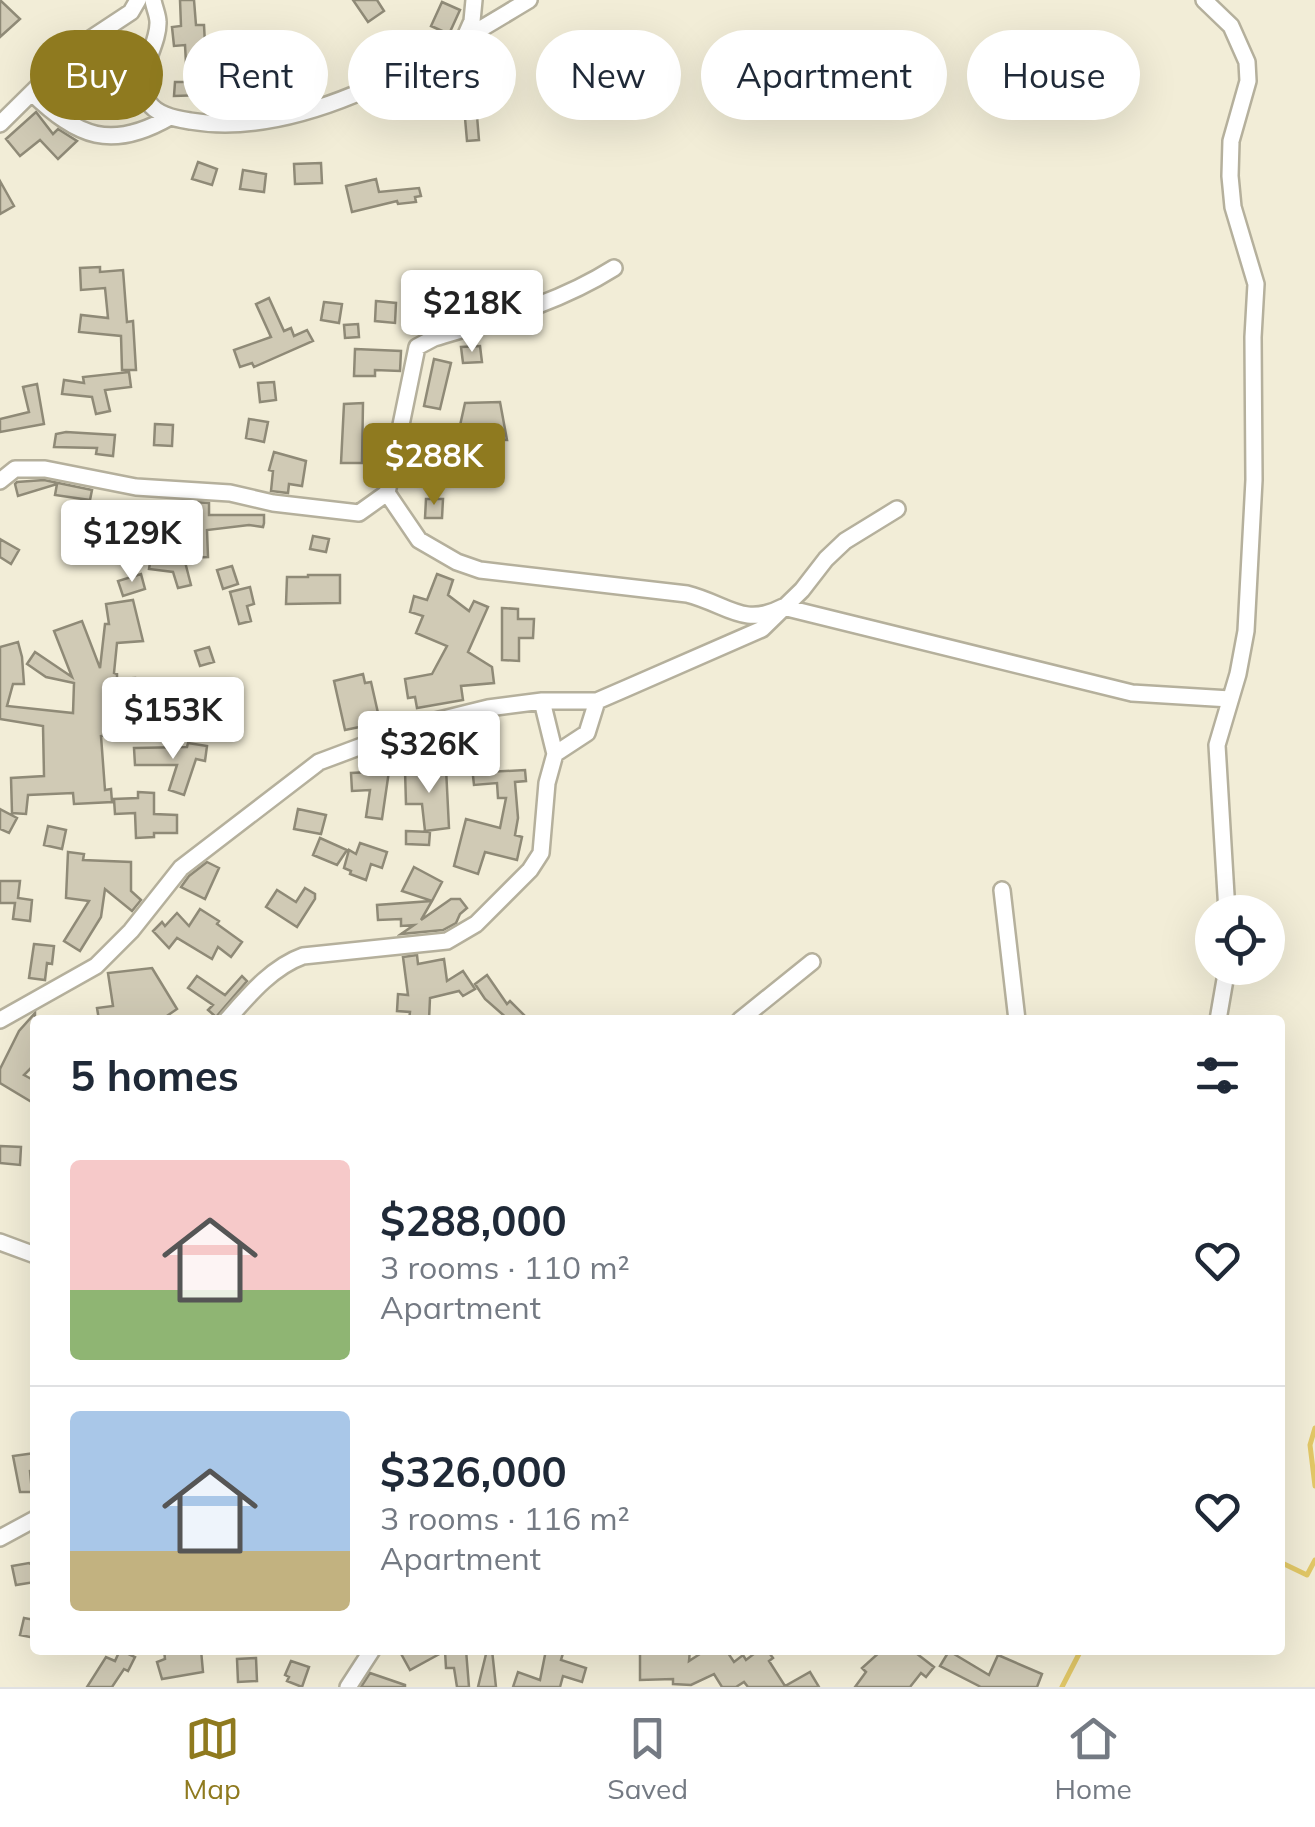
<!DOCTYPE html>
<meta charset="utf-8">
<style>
:root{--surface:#fff;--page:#f6f6f7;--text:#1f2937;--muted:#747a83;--line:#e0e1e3;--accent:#8f7a1f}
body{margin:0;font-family:Mulish,sans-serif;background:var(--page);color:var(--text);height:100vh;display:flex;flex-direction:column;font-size:38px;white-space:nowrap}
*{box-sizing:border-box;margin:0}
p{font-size:32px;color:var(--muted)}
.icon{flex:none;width:55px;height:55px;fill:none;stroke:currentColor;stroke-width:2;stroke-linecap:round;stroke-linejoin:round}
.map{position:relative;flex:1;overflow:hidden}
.side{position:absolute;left:30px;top:1015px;width:1255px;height:640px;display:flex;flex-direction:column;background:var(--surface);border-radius:10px;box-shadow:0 10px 40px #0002}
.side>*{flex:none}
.banner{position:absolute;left:30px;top:30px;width:1255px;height:90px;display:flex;gap:20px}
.buttons{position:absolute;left:1195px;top:895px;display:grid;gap:20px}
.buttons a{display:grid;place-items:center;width:90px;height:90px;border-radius:50%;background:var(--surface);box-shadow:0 10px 40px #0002;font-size:50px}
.price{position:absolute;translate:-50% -85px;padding:0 22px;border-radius:10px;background:#fff;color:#222;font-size:32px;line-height:65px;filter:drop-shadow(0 2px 5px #0008)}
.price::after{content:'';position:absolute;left:50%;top:60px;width:30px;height:22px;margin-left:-15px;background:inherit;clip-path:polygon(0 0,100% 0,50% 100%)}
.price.selected{background:var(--accent);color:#fff}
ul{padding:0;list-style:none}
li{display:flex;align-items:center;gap:30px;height:250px;padding:0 40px}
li+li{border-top:2px solid var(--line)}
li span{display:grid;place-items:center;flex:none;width:280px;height:200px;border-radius:10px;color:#555}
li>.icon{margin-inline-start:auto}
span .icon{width:120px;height:120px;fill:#fffc;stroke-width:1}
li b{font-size:42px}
h2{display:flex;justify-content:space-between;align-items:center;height:120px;padding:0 40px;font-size:42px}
.tag{padding:0 35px;border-radius:45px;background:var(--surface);box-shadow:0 10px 40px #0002;font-size:35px;line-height:90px}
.tag.selected{background:var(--accent);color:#fff}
.tab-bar{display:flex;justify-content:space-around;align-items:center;height:140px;border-top:2px solid var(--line);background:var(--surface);font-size:28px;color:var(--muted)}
.tab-bar a{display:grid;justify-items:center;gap:5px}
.tab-bar .selected{color:var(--accent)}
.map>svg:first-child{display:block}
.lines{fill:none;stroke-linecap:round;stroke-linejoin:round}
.stream{stroke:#e2c867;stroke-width:5}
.building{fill:#d0cab5;stroke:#8f8a77;stroke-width:2.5}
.street-casing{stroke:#b5b09c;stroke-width:20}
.street{stroke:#fff;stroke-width:15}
</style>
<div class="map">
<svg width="1315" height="1687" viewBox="0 0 1315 1687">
<rect width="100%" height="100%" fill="#f2edd7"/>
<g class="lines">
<!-- stream -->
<path class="stream" d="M1315 1428 1310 1445 1315 1486
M1280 1562 1307 1575 1315 1560
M1062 1687 1081 1650"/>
</g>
<!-- building -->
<path class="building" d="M0 0 20 19 0 37Z
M180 0H194L196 25H204L205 44 225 41 229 67 251 59 259 83 248 80 243 93 237 76 204 78 205 95 174 96 175 82H187L185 45 174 46 172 27 181 26Z
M353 0H377L384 11 368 22Z
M442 2 460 10 449 34 431 26Z
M121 32 128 37 116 54 102 44Z
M486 67 487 84 474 85 473 68Z
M36 112 53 134 58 129 77 141 58 159 40 140 20 156 6 139Z
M477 116 479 140 467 141 465 118Z
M198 162 217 169 212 185 192 179Z
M321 163 322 183 295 184 294 164Z
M243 170 266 174 264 192 240 189Z
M376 179 379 192 419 188 421 196 415 197 416 202 398 204 397 201 352 212 346 186Z
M0 181 14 206 0 214Z
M100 267V272L123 270 127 322 133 321 136 370H122L121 336 79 332 81 315 108 318 105 288 81 290 80 268Z
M269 298 284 331 291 328 294 336 307 330 313 341 254 367 252 363 240 367 234 350 271 337 256 304Z
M480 298 483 312 468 316 466 300Z
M376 301 396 303 395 323 375 321Z
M324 302 342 304 339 323 321 320Z
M358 324 359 337 345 338 344 325Z
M480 346 482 362 463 363 461 347Z
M355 349 401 351 400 371 375 370V376H354Z
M434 359 451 363 440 409 424 406Z
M129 372 131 387 105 390 110 411 96 414 92 397 62 394 64 380 84 383 83 377Z
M274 382 276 400 260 402 258 383Z
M37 384 44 424 0 432V419L29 412 23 387Z
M500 402 507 440 457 439 465 403Z
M363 403 362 463H341L344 404Z
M249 419 268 422 264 442 246 438Z
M155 424 173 425 172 446 154 445Z
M66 432 115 435 113 456 96 454 97 448 54 447 56 434Z
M421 434 450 438 447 460 418 457Z
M274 452 306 461 302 486 289 484 288 493 271 491 273 471 269 470Z
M44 480 92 490 90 500 55 495 57 484 18 496 15 484 17 482Z
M426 499H443L442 518H425Z
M193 502 209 503V515H264V523L263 527 249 525 207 530 208 557 184 558 191 585 178 588 173 572 149 569 153 545 118 537 119 528 153 533 155 519 172 521 173 505 192 506Z
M313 536 329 539 326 552 310 549Z
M0 539 19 550 11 564 0 557Z
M232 566 238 584 223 589 217 570Z
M141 574 145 589 123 596 118 581Z
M437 574 453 580 448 595 469 611 474 601 488 607 468 652 492 667 494 683 461 686 463 700 417 708 415 697 408 698 405 679 432 674 447 646 416 633 423 616 410 612 414 596 427 600Z
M308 575H340V603L286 604 287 577H308Z
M250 587 254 604 247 606 251 621 239 624 230 592Z
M133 600 143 641 117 643 114 673 117 674V679L135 678 137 705 153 704 155 719 129 722 131 732 101 736 105 790 111 789 112 802 74 804 73 793 28 795 26 814 12 813 11 778 44 776 43 726 0 719V647L18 642 22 657 24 684H13L7 706 73 713 74 683 46 677 27 664 35 652 72 677 54 631 82 621 100 668 105 624H109L106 604Z
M502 608 518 609V619H534L533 638H519V661L502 660Z
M209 647 214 662 200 666 195 651Z
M363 674 365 683 371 682 378 713 372 715 374 724 345 730 334 681Z
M188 743 207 746 205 761 196 759 184 795 169 790 177 765H135L134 748 187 747Z
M472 748 492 752 487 772 525 770 526 781 515 782 518 818 515 835 522 837 517 860 485 852 478 874 454 866 466 819 500 828 506 798H498L497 783 474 785 472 767 468 766Z
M446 768 449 828 425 831 422 804H406L405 770Z
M389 771 382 819 366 817 370 790 352 791 351 773Z
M138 792 154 793V814L177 815V833H154V837L136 838 135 813 115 814 114 799 138 798Z
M0 809 17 818 9 833 0 829Z
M298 809 326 815 321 834 294 829Z
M48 826 66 830 62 849 44 845Z
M406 831 430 832 429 845 406 844Z
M320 838 347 850 337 865 313 855Z
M360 843 387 852 382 868 371 864 366 880 350 874 351 871 344 868 349 850 356 854Z
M68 852 84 854 83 860 131 862V891L141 900 132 911 105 889 101 917 80 951 64 941 89 901 66 898Z
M207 862 219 868 205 899 181 887 189 876Z
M414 867 442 882 432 901 402 891Z
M0 881H20L18 898 32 900 30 921 13 919 15 903H0Z
M305 888 315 894V899L297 927 266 907 277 890 296 902Z
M451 899H460L467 908 460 914 456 923 443 930 401 934 414 925 401 926V919L378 920 377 905 432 901 421 920Z
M200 909 219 921 217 924 242 942 231 957 218 947 212 959 177 938 169 948 153 931 162 922 165 926 177 913 189 926Z
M34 944 54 946 52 964 47 963 45 980 29 978Z
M417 955 418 964 444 959 447 981 463 971 475 989 463 996 459 991 430 998 429 1020H409L410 1012 397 1011 398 994 408 995 403 957Z
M152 968 177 1009 161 1020H99L97 1008 113 1006 108 973Z
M487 975 507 1004 510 1001 529 1020H509L485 999 475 984Z
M197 976 225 995 242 976 247 981 216 1017 208 1010 213 1005 188 988Z
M35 1013V1064L24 1075 35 1081V1104L0 1083V1069L19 1031Z
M0 1146 21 1147 20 1165 0 1163Z
M35 1453V1470L30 1471 32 1492H20L13 1456Z
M29 1563 35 1567V1582L16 1585 12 1566Z
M24 1618 35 1620V1638L20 1635Z
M120 1650 135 1657 128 1671 124 1669 112 1687H87L106 1657 115 1661Z
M164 1650H201L203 1672 162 1679 157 1662 165 1659Z
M399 1650H466L469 1687H457L454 1668H446L445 1651 410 1670Z
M487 1650H492L496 1687H478Z
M546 1650H564L561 1660 586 1668 582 1682 563 1676 560 1687H513L518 1672 540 1680Z
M640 1650H690L689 1661 706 1650H726L734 1662 743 1655 746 1660 759 1650H767L773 1658 769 1661 785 1686 810 1672 819 1687H748L744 1682 736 1687H722L714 1674 691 1685 673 1684V1679L640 1680Z
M882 1650H912L934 1667 926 1677 921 1673 910 1687H855L866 1672 862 1668Z
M949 1651 989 1675 998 1655 1042 1674 1037 1687H981L940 1666Z
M256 1658 257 1681 238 1682 237 1659Z
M291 1661 309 1667 302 1687 287 1681 289 1677 285 1675Z
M370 1673 405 1685V1687H361Z"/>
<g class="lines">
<defs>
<path id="street" d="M153 0C154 7 158 15 158 22 159 48 131 78 149 103 157 115 176 119 190 121 305 141 435 56 529 0
M1204 0 1231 26 1247 62 1248 81 1231 141 1230 176 1233 207 1256 284 1253 337 1254 480 1246 631 1238 674 1217 745 1227 912
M464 39 472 21 474 0
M32 93C78 137 111 151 170 117
M0 124 78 47 131 12 138 0
M0 481 15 469H45L136 487 230 493 273 503 359 513 387 493 417 347 434 338C497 319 557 304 614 268
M387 493 419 540 457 562 480 570 687 594C727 604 743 628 783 607L1132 693 1230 699
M555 754 587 733 597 701
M1002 890 1017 1020
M0 1020 96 966 131 931 181 868 319 762 415 726 488 708 542 701H597L627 688 762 629 802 590 826 559 845 541 897 509
M227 1020C248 996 272 967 303 956L447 941 476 924 530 870 541 853 547 783 555 754 542 701
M740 1020 812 962
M1218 1020 1227 968
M0 1242 35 1255
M0 1538 35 1519
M348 1687 372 1650"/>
</defs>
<!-- street casing -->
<use href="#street" class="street-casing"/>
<!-- street -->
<use href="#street" class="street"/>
</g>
</svg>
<div class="buttons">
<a><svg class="icon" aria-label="locate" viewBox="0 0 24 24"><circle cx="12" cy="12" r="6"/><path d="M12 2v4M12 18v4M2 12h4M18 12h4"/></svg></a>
</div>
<b class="price" style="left:472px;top:355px">$218K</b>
<b class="price selected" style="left:434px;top:508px">$288K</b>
<b class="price" style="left:132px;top:585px">$129K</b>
<b class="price" style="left:173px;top:762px">$153K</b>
<b class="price" style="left:429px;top:796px">$326K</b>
<div class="banner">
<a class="tag selected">Buy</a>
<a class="tag">Rent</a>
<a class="tag">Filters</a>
<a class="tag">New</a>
<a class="tag">Apartment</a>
<a class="tag">House</a>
</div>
<section class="side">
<h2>5 homes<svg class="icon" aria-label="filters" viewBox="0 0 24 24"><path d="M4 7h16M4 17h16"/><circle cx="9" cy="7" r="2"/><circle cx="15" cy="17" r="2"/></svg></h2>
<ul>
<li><span style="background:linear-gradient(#f6c9c9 65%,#8fb573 0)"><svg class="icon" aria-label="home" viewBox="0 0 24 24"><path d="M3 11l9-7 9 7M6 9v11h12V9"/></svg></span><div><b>$288,000</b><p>3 rooms · 110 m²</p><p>Apartment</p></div><svg class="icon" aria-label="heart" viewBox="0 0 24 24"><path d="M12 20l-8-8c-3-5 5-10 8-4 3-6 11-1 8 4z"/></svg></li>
<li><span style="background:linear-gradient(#a9c7e8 70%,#c2b280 0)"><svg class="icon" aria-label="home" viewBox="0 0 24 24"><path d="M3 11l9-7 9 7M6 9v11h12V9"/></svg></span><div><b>$326,000</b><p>3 rooms · 116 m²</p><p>Apartment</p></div><svg class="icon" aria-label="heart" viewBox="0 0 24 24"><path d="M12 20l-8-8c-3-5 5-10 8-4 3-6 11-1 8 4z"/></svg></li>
</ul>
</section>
</div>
<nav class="tab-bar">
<a class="selected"><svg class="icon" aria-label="map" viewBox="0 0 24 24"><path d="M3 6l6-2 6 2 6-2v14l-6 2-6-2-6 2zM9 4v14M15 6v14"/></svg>Map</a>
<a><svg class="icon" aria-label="saved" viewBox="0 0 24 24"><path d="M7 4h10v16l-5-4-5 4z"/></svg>Saved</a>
<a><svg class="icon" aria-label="home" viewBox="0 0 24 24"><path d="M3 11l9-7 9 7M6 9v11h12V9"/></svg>Home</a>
</nav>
